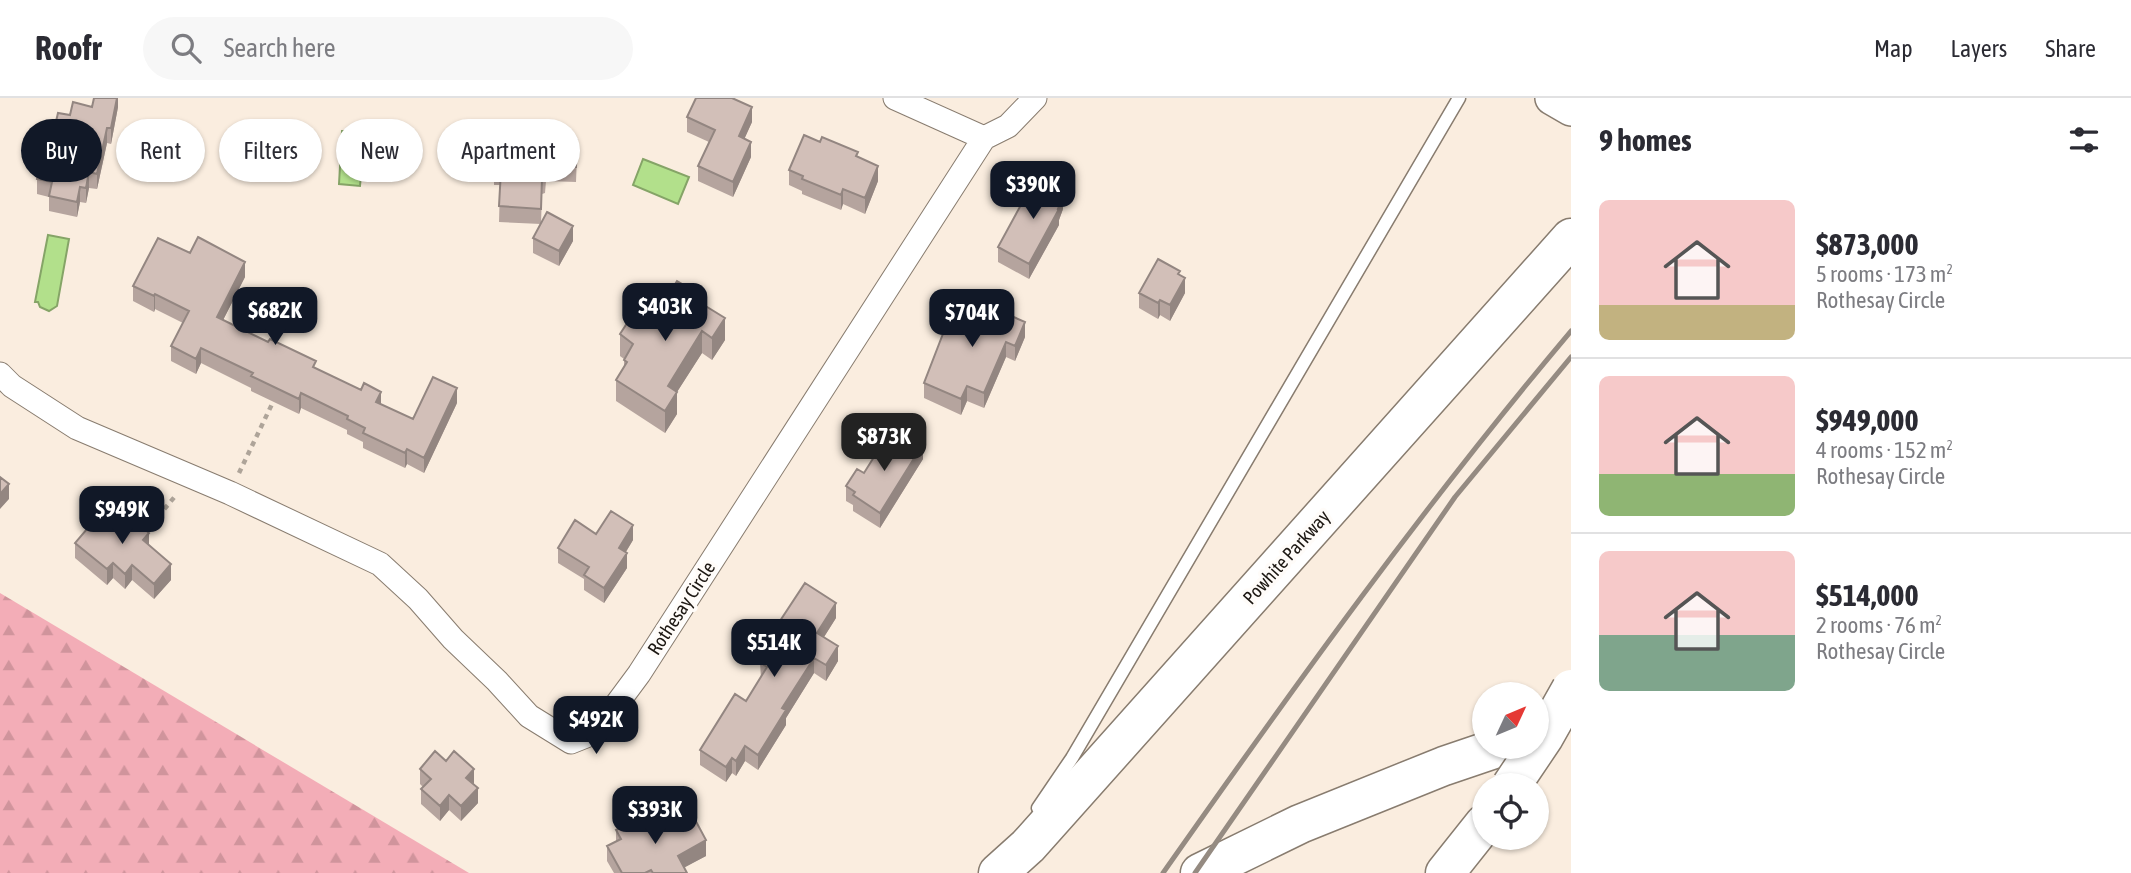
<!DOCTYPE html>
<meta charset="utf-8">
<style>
:root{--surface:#fff;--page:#f7f7f7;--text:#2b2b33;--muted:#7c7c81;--line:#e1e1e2;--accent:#111827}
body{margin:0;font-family:"Asap Condensed",sans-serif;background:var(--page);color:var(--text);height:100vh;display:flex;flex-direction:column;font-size:26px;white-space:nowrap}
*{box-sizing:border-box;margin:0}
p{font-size:23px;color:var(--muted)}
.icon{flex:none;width:38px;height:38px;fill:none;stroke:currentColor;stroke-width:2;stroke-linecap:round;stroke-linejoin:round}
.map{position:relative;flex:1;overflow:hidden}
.side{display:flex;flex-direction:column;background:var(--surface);width:560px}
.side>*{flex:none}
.hud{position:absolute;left:21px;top:21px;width:665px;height:63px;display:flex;gap:14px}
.needle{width:46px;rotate:46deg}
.tools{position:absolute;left:1472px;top:584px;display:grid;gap:14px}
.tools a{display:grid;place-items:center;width:77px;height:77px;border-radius:50%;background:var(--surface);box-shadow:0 2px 5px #0004;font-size:35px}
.price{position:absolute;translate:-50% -60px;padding:0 16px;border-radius:14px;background:var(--accent);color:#fff;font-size:23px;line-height:46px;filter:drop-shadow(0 2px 4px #0008)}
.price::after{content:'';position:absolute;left:50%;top:42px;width:21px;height:16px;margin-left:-10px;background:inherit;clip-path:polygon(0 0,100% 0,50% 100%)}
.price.active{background:#222;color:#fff}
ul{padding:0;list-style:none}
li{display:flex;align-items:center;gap:21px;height:175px;padding:0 28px}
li+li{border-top:2px solid var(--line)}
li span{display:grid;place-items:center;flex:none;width:196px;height:140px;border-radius:10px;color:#555}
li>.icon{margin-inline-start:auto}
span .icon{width:84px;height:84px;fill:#fffc;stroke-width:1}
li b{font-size:30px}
h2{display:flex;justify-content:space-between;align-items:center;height:84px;padding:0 28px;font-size:30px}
.chip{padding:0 24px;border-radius:32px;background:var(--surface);box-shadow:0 2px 5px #0004;font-size:24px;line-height:63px}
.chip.active{background:var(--accent);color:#fff}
header{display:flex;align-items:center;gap:42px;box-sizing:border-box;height:98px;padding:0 35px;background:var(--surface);border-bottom:2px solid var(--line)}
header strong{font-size:33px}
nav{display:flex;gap:38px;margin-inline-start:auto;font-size:24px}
.search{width:490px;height:63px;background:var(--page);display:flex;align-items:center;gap:18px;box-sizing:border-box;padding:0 24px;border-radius:38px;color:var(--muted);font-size:26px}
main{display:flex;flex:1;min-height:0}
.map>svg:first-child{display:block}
.forest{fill:url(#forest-firs)}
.water{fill:#b2e08b;stroke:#85a467;stroke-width:2}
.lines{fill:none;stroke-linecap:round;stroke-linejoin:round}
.lane-casing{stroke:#887c6f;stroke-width:15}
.street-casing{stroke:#887c6f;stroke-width:25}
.secondary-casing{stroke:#887c6f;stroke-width:36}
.highway-casing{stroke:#887c6f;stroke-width:41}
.path{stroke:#aea499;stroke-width:4.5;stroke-dasharray:5 5;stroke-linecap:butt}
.lane{stroke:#fff;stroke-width:12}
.street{stroke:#fff;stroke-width:23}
.secondary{stroke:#fff;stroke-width:33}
.highway{stroke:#fff;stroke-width:38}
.rail{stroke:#958b82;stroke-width:5}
.highway-bridge-casing{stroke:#887c6f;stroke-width:41;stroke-linecap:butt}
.highway-bridge{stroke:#fff;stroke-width:38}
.wall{fill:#b5a49e}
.shaded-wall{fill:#938681}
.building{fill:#d2bfb8;stroke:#938681;stroke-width:2}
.labels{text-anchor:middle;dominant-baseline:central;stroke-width:7;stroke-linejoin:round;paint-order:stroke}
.street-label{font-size:19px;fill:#1d1813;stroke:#fffcf9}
</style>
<header>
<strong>Roofr</strong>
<div class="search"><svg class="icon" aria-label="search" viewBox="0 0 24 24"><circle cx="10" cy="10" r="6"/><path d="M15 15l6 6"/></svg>Search here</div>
<nav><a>Map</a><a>Layers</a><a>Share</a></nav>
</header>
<main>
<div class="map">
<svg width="1571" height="775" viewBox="0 0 1571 775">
<defs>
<pattern id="forest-firs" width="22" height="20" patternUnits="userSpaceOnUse" patternTransform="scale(1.75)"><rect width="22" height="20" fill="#f3adb7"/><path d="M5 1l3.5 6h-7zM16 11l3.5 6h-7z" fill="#d0949c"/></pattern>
</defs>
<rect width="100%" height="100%" fill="#faeddf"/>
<!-- forest -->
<path class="forest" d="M0 495 469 775H0Z"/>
<!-- water -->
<path class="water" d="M342 33 365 35 360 88 339 86Z
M643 61 689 79 678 106 633 87Z
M48 137 69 141 57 208 49 213 40 209 38 204H35Z"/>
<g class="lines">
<defs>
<path id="lane" d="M1038 710 1072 660 1459 0"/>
<path id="street" d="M895 0 984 40
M984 40 1008 28 1035 0
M0 276 12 288 77 330 230 395 380 466 418 501 453 541 497 583 529 618 571 644 596 634 639 576 984 40"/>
<path id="secondary" d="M1552 0 1571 11"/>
<path id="highway" d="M998 775 1028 748 1571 140
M1200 775 1300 726 1444 668 1500 649
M1445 775 1484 726"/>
</defs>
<!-- lane casing -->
<use href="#lane" class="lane-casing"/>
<!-- street casing -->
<use href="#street" class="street-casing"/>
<!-- secondary casing -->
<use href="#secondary" class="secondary-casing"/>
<!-- highway casing -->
<use href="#highway" class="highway-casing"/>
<!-- path -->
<path class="path" d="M239 375 273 304
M145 434 177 396"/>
<!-- lane -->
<use href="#lane" class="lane"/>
<!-- street -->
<use href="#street" class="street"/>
<!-- secondary -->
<use href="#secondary" class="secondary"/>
<!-- highway -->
<use href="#highway" class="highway"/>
<!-- rail -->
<path class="rail" d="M1163 775C1293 590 1425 406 1571 233
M1195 775 1455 399 1571 259"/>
<defs>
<path id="highway-bridge" d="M1511 688 1544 639 1571 591"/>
</defs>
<!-- highway-bridge casing -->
<use href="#highway-bridge" class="highway-bridge-casing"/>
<!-- highway-bridge -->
<use href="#highway-bridge" class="highway-bridge"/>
</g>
<!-- wall -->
<path class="wall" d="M118 0V9L111 46 107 45 97 91 89 90 86 105 80 104 77 119 49 113V99L37 96V81L49 53 70 17Z
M687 19 752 24 744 41 751 59 733 99 698 83V68L709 44 687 34Z
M548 41 577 58 576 84 546 83 545 95 542 96 541 125 573 143 559 168 533 155V140L541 126 499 124 500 87H494V83L472 82V67Z
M820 44 858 59 878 83 865 116 843 106 841 112 802 96V93L789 87V72Z
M1063 111 1059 122V127L1029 181 998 164V149Z
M190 155 245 179 223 222 381 306 413 321 457 305 424 375 407 366 405 370 363 350V344L347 336V332L301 310 299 316 251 293V290L201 265 196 276 171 263V248L183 225 155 211 154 214 133 203V188Z
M1180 177 1185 195 1170 223 1160 217 1158 221 1139 210V195Z
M663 206 703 207 725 242 712 262 702 255 677 294V316L665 335 616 303V282L624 269V261L620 258V236L647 221 651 220Z
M962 220 1025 239 1015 263 1006 259 984 310 967 303 961 317 924 300V285Z
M897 351 923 361 880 430 853 413V407L846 403V388Z
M596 436 633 442 626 454 627 470 604 505 584 492V481L558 465V450Z
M75 445 149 448 171 482 154 501 132 482 125 491 113 480 107 487 75 460Z
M836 520 824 539 838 563 826 583 814 575 786 620V627L758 672 745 663 736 678 732 675 726 684 700 667V652L746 603 761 580 760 564 774 542V532Z
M420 671 474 686 478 705 461 723 449 712 440 723 421 706V691L423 689 420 686Z
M656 727H672L706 758 684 769 687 775H614L607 763V748L616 743V732L641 731Z"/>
<!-- shaded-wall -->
<path class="shaded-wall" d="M117 0H118V9L111 46V30Z
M752 9V24L739 53V38Z
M107 30V45L97 91V76Z
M751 44V59L733 99V84Z
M878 68V83L865 116V100Z
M89 74V90L86 105V90Z
M80 89V104L77 119V104Z
M843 91V106L841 112V97Z
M1063 96V111L1059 122V127L1029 181V166L1058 111Z
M573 128V143L559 168V153Z
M245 164V179L217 234V219Z
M1185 180V195L1170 223V207Z
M155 196V211L154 214V198Z
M1160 202V217L1158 221V205Z
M725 220V242L712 262V240Z
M1025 224V239L1015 263V248Z
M702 233V255L677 294V316L665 335V313L668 288Z
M1006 244V259L984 310V295Z
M201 250V265L196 276V261Z
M967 288V303L961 317V301Z
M457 290V305L424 375V360Z
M381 294V309L376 304Z
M301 295V310L299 316V301Z
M923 346V361L880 430V415Z
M407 351V366L405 370V355Z
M9 386V401L0 411V396Z
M633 427V442L619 465V450Z
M149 435V450L143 442Z
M627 455V470L604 505V490Z
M113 465V480L107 487V471Z
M171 466V482L154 501V486Z
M132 467V482L125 491V476Z
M836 505V520L817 550V535Z
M838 548V563L826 583V567Z
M814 560V575L786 620V627L758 672V657L782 610Z
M745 648V663L736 678V663Z
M732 660V675L726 684V669Z
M474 671V686L466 680Z
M478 690V705L461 723V708Z
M449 697V712L440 723V708Z
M706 742V758L678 773V758Z"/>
<!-- building -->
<path class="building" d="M94 0H117L111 30H107L97 76 89 74 86 90 80 89 77 104 49 98 52 84 37 81 43 52 49 53 58 15 70 17 73 4 92 9Z
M696 0H732L752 9 739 38 751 44 733 84 698 68 715 32 687 19Z
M496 31 548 33V41L577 42 576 69 546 68 545 80H542L541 111 499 108 501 72 494 71V68L472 67 473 37 496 38Z
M804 37 820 44 822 39 858 54 856 58 878 68 865 100 843 91 841 97 802 81 803 78 789 72Z
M1048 82 1054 83 1062 90 1063 96 1058 111H1059L1029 166 998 149 1028 94 1032 97 1042 85Z
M547 114 573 128 559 153 533 140Z
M198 139 245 164 217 219 268 244 270 241 316 263 313 269 361 292 364 285 381 294 376 304 413 321 433 279 457 290 424 360 407 351 405 355 363 335 365 330 347 321 348 318 301 295 299 301 251 278 253 275 201 250 196 261 171 248 189 213 155 196 154 198 133 188 158 140 190 155Z
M1158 161 1180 173 1178 176 1185 180 1170 207 1160 202 1158 205 1139 195Z
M677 183 703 198 699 204 725 220 712 240 702 233 668 288 677 294 665 313 616 282 627 264 624 262 633 246 620 236 635 213 647 221 648 218 651 220 660 204 663 206Z
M970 200 1025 224 1015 248 1006 244 984 295 967 288 961 301 924 285 951 215 962 220Z
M906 336 923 346 880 415 853 397 855 394 846 388 857 371 864 375 884 343 897 351Z
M0 379 9 386 0 396Z
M104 411 111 417 115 412 123 418 126 415 149 435 143 442 171 466 154 486 132 467 125 476 113 465 107 471 75 445Z
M611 413 633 427 619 450 627 455 604 490 584 477 589 469 558 450 575 422 596 436Z
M805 485 836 505 817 535 838 548 826 567 814 560 782 610 786 612 758 657 745 648 736 663 732 660 726 669 700 652 735 596 746 603 767 569 760 564 779 536 774 532Z
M435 653 446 663 454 653 474 671 466 680 478 690 461 708 449 697 440 708 421 691 431 681 420 671Z
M692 716 706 742 678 758 687 775H653L651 772 645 775H622L607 748 621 741 616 732 636 721 641 731 654 724 656 727 668 721 672 727Z"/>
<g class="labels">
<!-- street labels -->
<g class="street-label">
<text transform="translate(1286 459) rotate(-48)">Powhite Parkway</text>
<text transform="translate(681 510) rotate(-57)">Rothesay Circle</text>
</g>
</g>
</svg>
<div class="tools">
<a><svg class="needle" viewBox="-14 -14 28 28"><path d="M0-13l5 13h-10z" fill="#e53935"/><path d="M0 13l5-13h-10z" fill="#7c7c81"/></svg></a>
<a><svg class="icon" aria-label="locate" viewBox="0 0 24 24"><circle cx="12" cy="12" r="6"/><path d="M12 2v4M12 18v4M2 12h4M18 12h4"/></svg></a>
</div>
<b class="price" style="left:1033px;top:123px">$390K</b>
<b class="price" style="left:665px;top:245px">$403K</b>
<b class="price" style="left:275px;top:249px">$682K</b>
<b class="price" style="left:972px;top:251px">$704K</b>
<b class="price active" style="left:884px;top:375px">$873K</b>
<b class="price" style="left:122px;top:448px">$949K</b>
<b class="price" style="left:774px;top:581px">$514K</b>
<b class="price" style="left:596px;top:658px">$492K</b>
<b class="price" style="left:655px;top:748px">$393K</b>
<div class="hud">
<a class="chip active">Buy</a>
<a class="chip">Rent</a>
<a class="chip">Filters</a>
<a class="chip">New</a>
<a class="chip">Apartment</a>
</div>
</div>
<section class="side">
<h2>9 homes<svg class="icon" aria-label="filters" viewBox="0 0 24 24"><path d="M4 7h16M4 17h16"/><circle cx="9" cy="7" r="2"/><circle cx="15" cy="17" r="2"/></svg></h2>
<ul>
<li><span style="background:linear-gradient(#f6c9c9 75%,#c2b280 0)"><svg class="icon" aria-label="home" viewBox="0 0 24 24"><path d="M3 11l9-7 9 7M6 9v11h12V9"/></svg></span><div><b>$873,000</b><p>5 rooms · 173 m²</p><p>Rothesay Circle</p></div></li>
<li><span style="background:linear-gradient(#f6c9c9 70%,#8fb573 0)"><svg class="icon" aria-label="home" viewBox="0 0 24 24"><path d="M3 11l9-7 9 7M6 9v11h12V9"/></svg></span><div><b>$949,000</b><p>4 rooms · 152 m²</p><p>Rothesay Circle</p></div></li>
<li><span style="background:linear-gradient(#f6c9c9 60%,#7fa58c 0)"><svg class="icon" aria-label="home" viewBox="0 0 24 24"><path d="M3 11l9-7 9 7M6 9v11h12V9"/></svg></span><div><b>$514,000</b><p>2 rooms · 76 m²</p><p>Rothesay Circle</p></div></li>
</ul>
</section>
</main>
